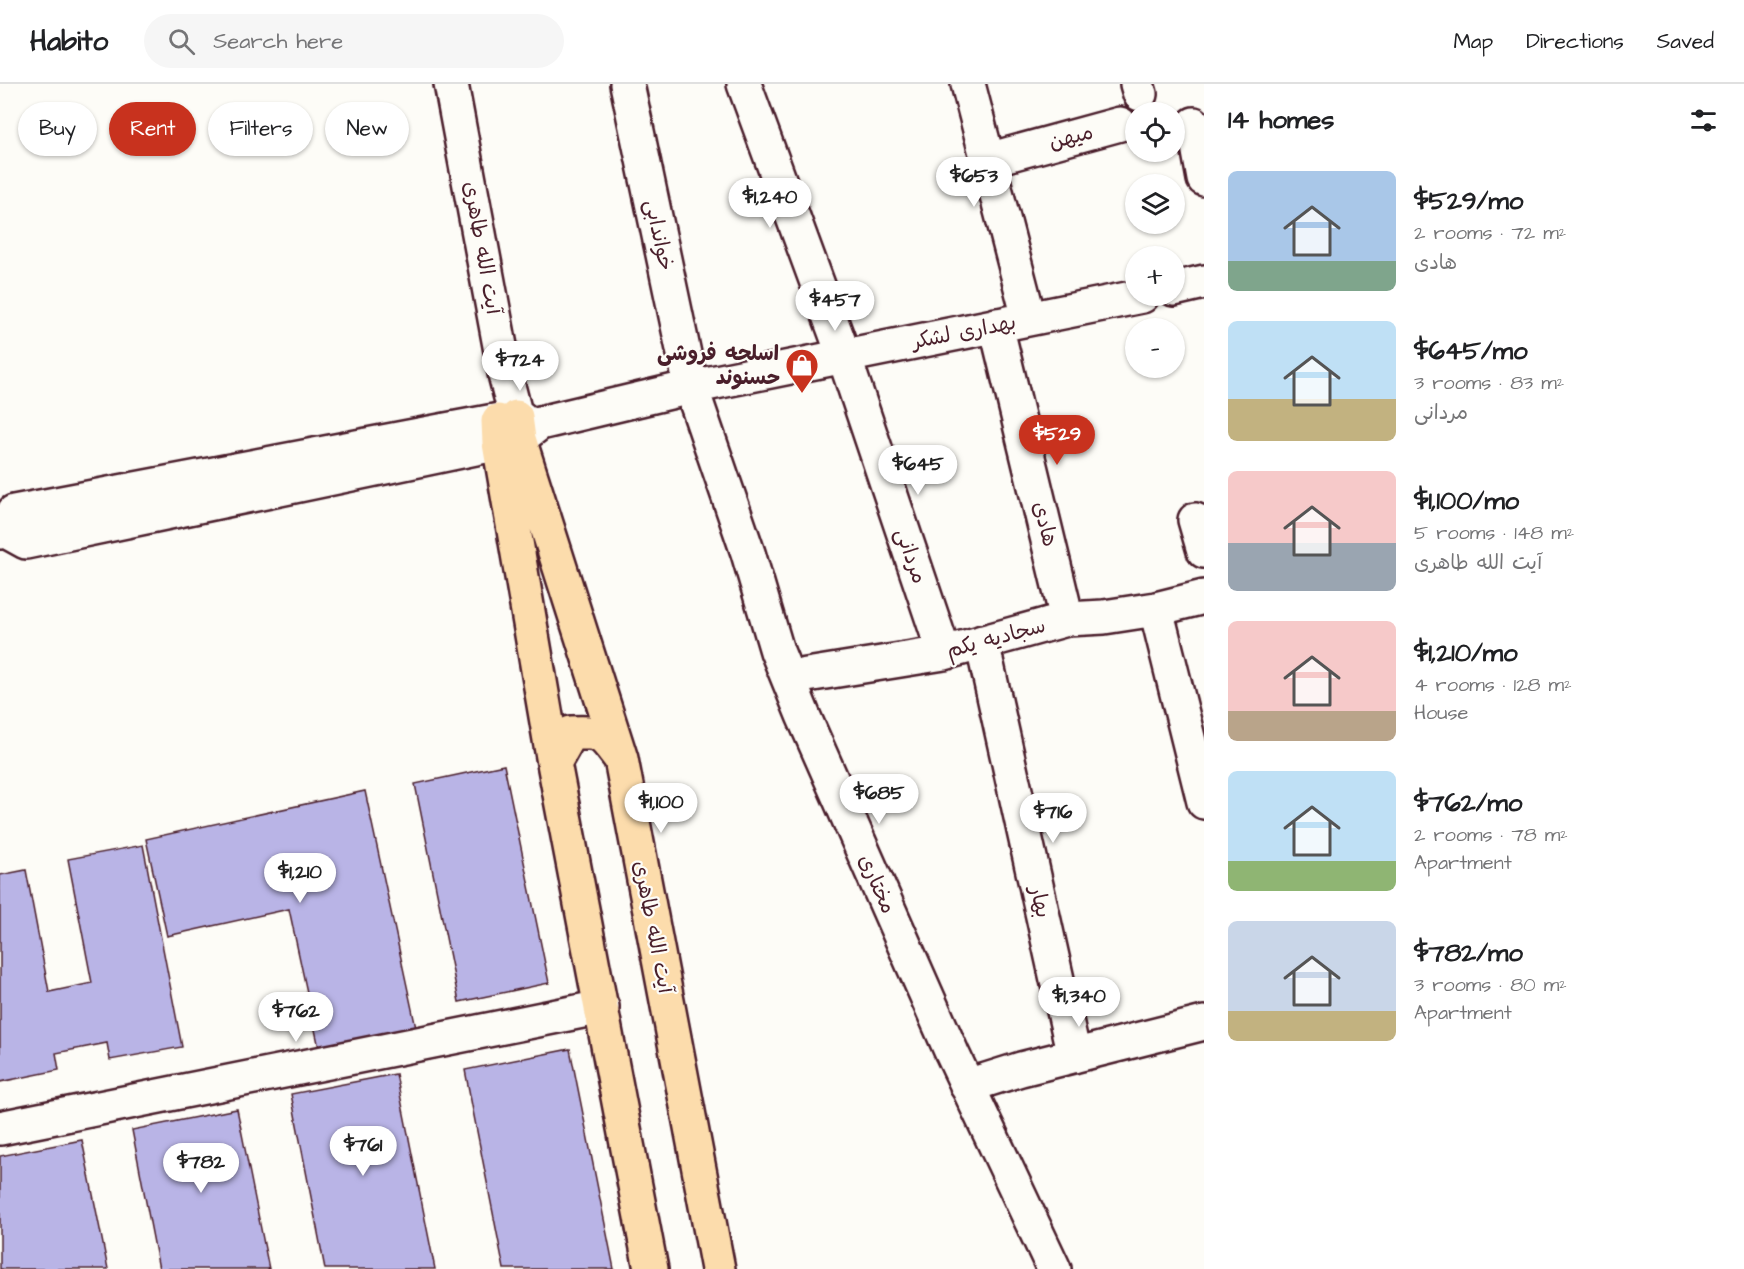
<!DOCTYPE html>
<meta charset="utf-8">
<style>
:root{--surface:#fff;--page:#f6f6f6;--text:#202124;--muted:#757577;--line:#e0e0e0;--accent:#c8321e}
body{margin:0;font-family:"Architects Daughter","Playpen Sans Arabic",sans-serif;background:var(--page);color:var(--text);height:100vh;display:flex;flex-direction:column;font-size:22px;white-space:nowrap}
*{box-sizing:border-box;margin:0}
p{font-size:20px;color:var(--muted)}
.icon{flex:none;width:33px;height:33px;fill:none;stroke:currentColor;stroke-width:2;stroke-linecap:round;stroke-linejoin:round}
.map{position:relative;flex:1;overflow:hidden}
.drawer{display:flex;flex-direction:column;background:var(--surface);width:540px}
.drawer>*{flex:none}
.banner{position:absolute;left:18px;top:18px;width:570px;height:54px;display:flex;gap:12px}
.fabs{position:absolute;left:1125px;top:18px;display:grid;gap:12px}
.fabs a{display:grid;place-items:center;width:60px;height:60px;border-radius:50%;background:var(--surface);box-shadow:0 2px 4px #0004;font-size:30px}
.price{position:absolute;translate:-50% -51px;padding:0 14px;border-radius:21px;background:#fff;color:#222;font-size:20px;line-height:39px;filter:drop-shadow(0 2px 3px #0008)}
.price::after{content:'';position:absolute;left:50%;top:36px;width:18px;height:14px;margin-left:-9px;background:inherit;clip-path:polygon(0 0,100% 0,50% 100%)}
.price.on{background:var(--accent);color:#fff}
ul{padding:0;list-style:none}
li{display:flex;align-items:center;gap:18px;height:150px;padding:0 24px}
li span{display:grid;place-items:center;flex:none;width:168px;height:120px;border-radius:9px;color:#555}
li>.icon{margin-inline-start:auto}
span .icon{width:72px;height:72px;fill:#fffc;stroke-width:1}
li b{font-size:26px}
h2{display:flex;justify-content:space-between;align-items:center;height:72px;padding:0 24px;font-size:26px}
.tag{padding:0 21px;border-radius:27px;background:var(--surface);box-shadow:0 2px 4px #0004;font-size:21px;line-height:54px}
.tag.on{background:var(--accent);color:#fff}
header{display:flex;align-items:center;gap:36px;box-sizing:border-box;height:84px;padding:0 30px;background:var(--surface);border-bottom:2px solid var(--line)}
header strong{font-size:28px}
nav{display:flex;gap:33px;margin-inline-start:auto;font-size:21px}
.search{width:420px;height:54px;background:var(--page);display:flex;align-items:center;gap:15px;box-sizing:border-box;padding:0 21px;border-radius:33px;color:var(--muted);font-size:22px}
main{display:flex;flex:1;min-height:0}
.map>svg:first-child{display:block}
.building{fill:#b9b4e6;stroke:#4a1f2b;stroke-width:1.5}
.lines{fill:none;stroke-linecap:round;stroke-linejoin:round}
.minor-casing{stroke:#4a1f2b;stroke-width:38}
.major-casing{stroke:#4a1f2b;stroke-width:38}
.minor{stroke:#fdfcf7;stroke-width:33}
.major{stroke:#fcdcac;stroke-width:33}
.labels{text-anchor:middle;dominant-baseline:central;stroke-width:4.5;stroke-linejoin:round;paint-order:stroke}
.street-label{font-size:21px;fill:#4a1f2b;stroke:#fdfcf7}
.poi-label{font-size:21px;font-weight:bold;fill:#4a1f2b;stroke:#fdfcf7;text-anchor:end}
</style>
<header>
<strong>Habito</strong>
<div class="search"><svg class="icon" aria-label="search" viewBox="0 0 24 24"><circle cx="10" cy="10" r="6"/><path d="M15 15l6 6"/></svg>Search here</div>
<nav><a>Map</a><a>Directions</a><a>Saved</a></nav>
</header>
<main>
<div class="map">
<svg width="1204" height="1185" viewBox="0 0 1204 1185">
<rect width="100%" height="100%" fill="#fdfcf7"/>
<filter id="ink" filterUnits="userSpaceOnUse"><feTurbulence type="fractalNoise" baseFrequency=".0167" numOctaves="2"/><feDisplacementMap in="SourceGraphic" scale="12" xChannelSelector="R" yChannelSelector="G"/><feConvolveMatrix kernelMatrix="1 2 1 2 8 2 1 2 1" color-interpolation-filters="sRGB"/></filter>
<g filter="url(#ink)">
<!-- building -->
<path class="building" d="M504 681 549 899 459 918 415 700Z
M365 707 416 944 319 964 289 825 167 852 146 755Z
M143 761 182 963 110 976 107 959 56 969 59 986 0 998V791L26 786 49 908 92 899 68 775Z
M570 965 614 1185H504L465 986Z
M396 990 435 1185H325L291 1010Z
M237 1025 269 1185H159L132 1046Z
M82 1056 108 1185H0V1072Z"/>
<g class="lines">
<defs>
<path id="minor" d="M451 0 506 294 516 333
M627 0 691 303 748 469 777 567 803 631 952 969 1054 1185
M744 0 844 272 944 569
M968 0 1029 234
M1137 0 1140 10
M1194 40 1204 95
M988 76 1120 40
M1174 205 1204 198
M996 241 1067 535
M1195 436 1204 467
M6 447 14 428 446 346 516 333 521 334
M0 448 6 447 26 458 519 355 540 339 691 303 1142 212
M1156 525 1204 718
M982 558 1074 972
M788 594 944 569 1067 535 1104 533 1156 525 1204 513
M967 1002 1021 985 1204 939
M0 1044 602 923"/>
<path id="major" d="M516 333 519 355 621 675 718 1185
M498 337 499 359 554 679 651 1185
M554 679 571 649C604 648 601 650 621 675"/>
</defs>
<!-- minor casing -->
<use href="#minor" class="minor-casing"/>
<!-- major casing -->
<use href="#major" class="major-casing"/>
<!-- minor -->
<use href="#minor" class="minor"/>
<!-- major -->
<use href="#major" class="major"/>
</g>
</g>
<!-- icons -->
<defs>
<symbol id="shop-pin" viewBox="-11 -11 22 30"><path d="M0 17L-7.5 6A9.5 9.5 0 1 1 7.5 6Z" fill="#c8321e" stroke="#fdfcf7"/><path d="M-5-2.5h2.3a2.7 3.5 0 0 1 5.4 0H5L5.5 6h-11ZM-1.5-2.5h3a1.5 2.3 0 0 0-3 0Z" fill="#fff"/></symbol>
</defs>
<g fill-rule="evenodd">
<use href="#shop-pin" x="783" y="262" width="38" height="52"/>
</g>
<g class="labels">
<!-- street labels -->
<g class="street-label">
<text transform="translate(1071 53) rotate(-15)">میهن</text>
<text transform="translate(659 151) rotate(78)">خواندابی</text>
<text transform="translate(482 164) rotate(80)">آیت الله طاهری</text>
<text transform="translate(964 248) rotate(-11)">بهداری لشکر</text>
<text transform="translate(1045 440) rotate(76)">هادی</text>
<text transform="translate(911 472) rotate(71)">مردانی</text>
<text transform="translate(996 554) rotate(-15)">سجادیه یکم</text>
<text transform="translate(877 800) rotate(66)">مختاری</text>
<text transform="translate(1040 818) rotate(77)">بهار</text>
<text transform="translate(653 843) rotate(79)">آیت الله طاهری</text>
</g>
<!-- poi labels -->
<g class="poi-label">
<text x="779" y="269">اسلحه فروشی<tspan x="779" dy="24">حسنوند</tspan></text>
</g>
</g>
</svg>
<div class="fabs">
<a><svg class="icon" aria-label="locate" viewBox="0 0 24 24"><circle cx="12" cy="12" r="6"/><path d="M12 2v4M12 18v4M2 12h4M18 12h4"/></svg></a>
<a><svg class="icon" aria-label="layers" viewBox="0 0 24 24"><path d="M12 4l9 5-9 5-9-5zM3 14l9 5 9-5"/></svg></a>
<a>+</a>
<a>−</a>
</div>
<b class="price" style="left:974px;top:124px">$653</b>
<b class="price" style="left:770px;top:145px">$1,240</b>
<b class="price" style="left:835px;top:248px">$457</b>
<b class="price" style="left:520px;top:308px">$724</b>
<b class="price on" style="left:1057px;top:382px">$529</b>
<b class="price" style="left:918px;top:412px">$645</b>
<b class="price" style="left:879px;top:741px">$685</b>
<b class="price" style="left:661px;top:750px">$1,100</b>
<b class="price" style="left:1053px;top:760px">$716</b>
<b class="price" style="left:300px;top:820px">$1,210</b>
<b class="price" style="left:1079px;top:944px">$1,340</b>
<b class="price" style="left:296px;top:959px">$762</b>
<b class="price" style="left:363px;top:1093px">$761</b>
<b class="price" style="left:201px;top:1110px">$782</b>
<div class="banner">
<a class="tag">Buy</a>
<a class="tag on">Rent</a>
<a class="tag">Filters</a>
<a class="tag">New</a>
</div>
</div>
<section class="drawer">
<h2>14 homes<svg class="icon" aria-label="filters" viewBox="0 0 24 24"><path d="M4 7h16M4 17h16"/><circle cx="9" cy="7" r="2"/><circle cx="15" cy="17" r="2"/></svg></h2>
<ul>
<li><span style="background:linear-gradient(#a9c7e8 75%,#7fa58c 0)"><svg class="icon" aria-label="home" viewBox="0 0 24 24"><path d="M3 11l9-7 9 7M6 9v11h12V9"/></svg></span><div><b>$529/mo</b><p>2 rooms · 72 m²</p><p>هادی</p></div></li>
<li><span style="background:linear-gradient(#bfe0f5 65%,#c2b280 0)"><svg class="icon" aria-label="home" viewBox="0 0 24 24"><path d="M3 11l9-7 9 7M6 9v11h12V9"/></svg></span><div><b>$645/mo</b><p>3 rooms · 83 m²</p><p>مردانی</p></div></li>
<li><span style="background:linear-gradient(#f6c9c9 60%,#9aa5b1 0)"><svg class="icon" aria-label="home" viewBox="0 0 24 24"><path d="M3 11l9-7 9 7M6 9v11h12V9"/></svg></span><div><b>$1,100/mo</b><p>5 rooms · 148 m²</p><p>آیت الله طاهری</p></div></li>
<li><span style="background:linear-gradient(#f6c9c9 75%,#b9a48a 0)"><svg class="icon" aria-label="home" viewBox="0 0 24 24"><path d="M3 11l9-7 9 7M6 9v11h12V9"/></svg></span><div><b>$1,210/mo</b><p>4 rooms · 128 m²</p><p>House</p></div></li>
<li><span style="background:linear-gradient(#bfe0f5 75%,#8fb573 0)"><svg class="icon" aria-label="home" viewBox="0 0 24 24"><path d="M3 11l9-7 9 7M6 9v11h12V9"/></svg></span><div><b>$762/mo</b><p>2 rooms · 78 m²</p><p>Apartment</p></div></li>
<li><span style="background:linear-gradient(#c9d6e8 75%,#c2b280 0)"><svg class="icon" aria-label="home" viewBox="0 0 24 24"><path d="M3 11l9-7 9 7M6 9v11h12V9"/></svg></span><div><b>$782/mo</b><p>3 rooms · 80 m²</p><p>Apartment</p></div></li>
</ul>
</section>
</main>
